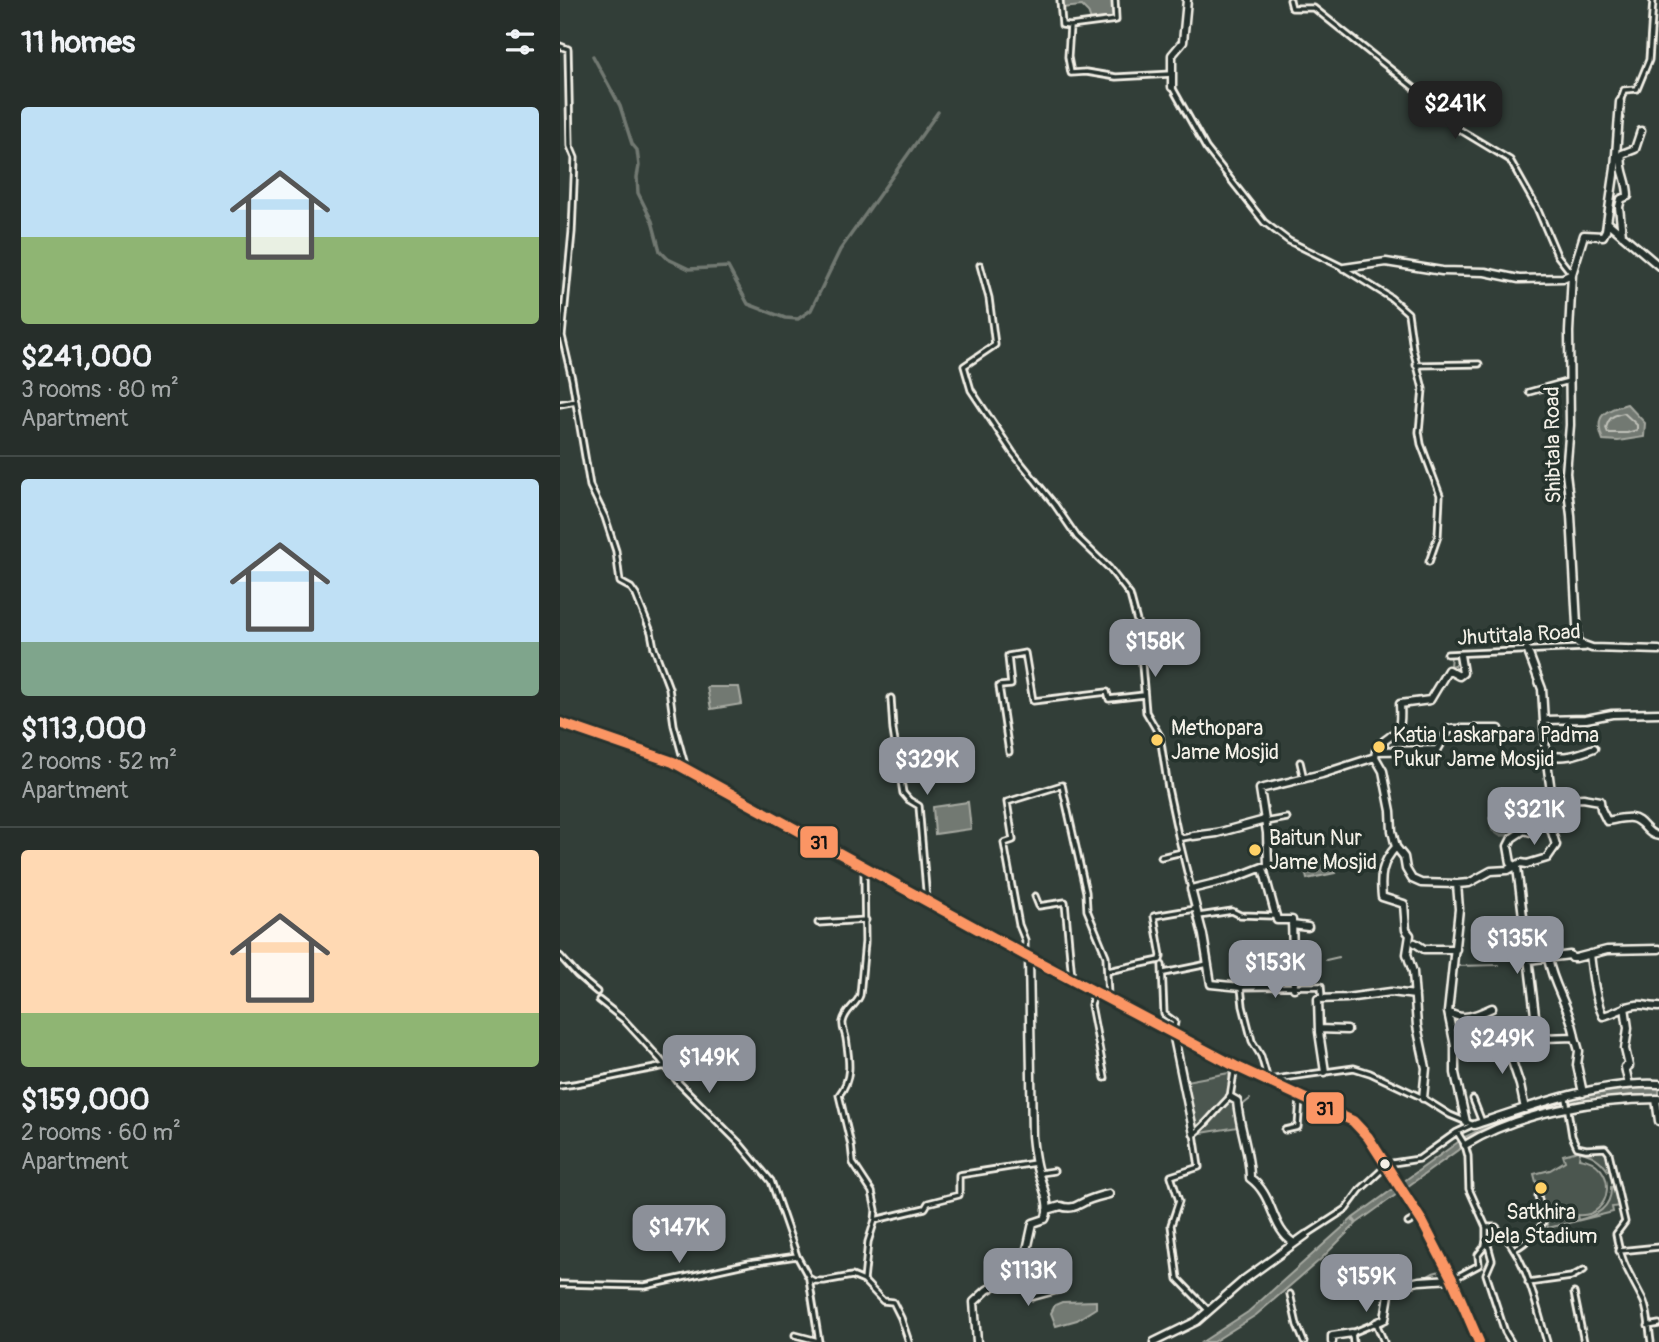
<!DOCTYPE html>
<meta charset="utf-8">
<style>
:root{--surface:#262e2a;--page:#2e3632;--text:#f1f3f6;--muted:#a4a8a8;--line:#424a47;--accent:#8c9099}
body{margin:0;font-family:Pangolin,sans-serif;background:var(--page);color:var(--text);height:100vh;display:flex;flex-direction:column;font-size:26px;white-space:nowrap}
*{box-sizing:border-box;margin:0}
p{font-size:23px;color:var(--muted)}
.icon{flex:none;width:38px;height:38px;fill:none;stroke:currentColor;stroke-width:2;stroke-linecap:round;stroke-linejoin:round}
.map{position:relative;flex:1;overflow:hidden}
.side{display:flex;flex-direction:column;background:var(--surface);width:560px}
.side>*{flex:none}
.price{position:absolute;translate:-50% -60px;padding:0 16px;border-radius:14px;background:var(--accent);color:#fff;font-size:23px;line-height:46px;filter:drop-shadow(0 2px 4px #0008)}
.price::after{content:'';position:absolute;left:50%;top:42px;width:21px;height:16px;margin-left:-10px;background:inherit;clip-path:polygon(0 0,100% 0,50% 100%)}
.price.selected{background:#222;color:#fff}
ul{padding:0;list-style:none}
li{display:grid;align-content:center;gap:14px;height:371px;padding:0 21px}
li+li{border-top:2px solid var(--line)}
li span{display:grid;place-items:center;height:217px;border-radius:7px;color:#555}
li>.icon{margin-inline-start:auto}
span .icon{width:126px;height:126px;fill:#fffc;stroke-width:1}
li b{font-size:30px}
h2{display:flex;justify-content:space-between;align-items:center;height:84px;padding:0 21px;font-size:30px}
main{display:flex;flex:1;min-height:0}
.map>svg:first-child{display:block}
.green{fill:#4c564f;stroke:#a0a49c;stroke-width:2;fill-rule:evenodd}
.water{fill:#727972;stroke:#a6a9a1;stroke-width:2}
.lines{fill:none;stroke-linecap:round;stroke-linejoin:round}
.shore{stroke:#c0c1b9;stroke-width:2}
.stream{stroke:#a6a9a1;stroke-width:2}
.canal{stroke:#727972;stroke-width:3.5}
.street-casing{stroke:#f4f1e8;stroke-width:9}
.secondary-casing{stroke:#f4f1e8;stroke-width:11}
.highway-casing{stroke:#f4f1e8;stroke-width:14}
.street{stroke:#26332d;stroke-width:3.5}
.secondary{stroke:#26332d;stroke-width:6}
.highway{stroke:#26332d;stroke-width:9}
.bus-1-casing{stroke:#26332d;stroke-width:16}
.bus-1{stroke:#fb9564;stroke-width:10}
.poi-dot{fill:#ffd166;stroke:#26332d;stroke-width:2.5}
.bus-dot{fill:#f4f1e8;stroke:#26332d;stroke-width:2.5}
.labels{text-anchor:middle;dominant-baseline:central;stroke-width:7;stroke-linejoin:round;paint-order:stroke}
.street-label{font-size:21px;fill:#f4f1e8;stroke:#26332d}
.poi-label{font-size:21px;fill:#f4f1e8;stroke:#26332d;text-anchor:start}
.line-badge{stroke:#26332d;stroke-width:2.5}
.pale-badge-label{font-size:19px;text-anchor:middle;font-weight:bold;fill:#111}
</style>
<main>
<section class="side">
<h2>11 homes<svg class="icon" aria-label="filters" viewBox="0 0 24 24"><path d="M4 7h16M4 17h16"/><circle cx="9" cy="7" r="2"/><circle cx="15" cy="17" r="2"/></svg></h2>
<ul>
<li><span style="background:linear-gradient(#bfe0f5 60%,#8fb573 0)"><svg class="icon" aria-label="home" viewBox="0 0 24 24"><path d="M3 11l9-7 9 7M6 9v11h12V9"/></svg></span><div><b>$241,000</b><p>3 rooms · 80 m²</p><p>Apartment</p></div></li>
<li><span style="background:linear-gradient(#bfe0f5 75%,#7fa58c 0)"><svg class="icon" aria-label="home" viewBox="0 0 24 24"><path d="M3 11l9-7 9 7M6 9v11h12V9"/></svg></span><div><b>$113,000</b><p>2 rooms · 52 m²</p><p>Apartment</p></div></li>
<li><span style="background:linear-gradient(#ffd9b3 75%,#8fb573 0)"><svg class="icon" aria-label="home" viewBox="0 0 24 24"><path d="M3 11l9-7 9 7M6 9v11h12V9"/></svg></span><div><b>$159,000</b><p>2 rooms · 60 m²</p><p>Apartment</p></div></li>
</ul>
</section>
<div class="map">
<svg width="1099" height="1342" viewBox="0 0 1099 1342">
<rect width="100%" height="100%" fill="#323e38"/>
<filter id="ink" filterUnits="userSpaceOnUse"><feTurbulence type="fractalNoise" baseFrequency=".0143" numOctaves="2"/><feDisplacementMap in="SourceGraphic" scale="14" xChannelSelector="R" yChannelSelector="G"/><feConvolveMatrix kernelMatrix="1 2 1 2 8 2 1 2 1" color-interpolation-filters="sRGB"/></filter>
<g filter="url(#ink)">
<!-- green -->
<path class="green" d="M669 1073 678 1127 635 1134 626 1081Z
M1045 1149 1061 1206 1052 1207 1053 1212 988 1228 974 1174 990 1170 1005 1161 1003 1155 1018 1151ZM1020 1152C1033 1154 1041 1160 1048 1171L1052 1170 1055 1186 1051 1187C1052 1208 1036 1216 1018 1220L1017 1215C1053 1219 1060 1163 1019 1158Z"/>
<!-- water -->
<path class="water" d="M502 0H553L554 18 531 21 528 12 522 6 502 8Z
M1067 404 1085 423 1084 437 1058 441 1043 440C1033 415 1045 410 1067 404Z
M147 687H179L182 704 151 709Z
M408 802 411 829 375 834 373 807Z
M753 857 771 861 775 873 747 879 744 867 748 860Z
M1099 1087V1095H1073L1012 1105 912 1140 797 1223 793 1218 905 1137C959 1110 1039 1087 1099 1087Z
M792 1219 796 1224 761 1259 696 1315 653 1342H642L688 1312Z
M536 1301V1308L517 1320 496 1326 491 1313 495 1305 502 1302Z"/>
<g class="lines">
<!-- shore -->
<path class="shore" d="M1064 413 1077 425V430L1067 433H1048L1046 428C1049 417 1053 415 1064 413Z"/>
<!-- stream -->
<path class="stream" d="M891 655 890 666 898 664V660
M766 960 779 957
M895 966 939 965
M680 1107 690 1099
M864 1278 873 1273 884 1270"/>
<!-- canal -->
<path class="canal" d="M33 56 60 106 72 144 77 150 79 166 77 177 78 193 92 221 100 251 108 259 129 269 168 267 188 304 225 318 238 319 251 310 280 250 378 112
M953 807 960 810C963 818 965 826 960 834L940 835 933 830 930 818 942 808Z"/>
<defs>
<path id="street" d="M500 0 502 25 510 26 556 20 555 0
M730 0 732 8H754L878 107 897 128 950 160 977 208 997 255 1011 273
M510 26 508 57 511 73 526 72 556 77 612 74
M0 46 8 49 10 146 15 158 12 232 2 336 12 379 30 486 45 517 56 551 60 582 71 588 76 595 91 632 94 648 109 688 114 725 125 765
M612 87 646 148 704 222 729 241 780 266 831 298 848 313 853 349 863 389 859 432 861 444 880 495 878 536 869 562
M1060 102 1064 90 1077 89 1089 60 1093 0
M420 265 429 298 435 345 404 366 411 390 453 453 495 505 517 537 549 568 570 595 579 629 586 712 600 736 608 788 618 835 622 838 633 836
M856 365 919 364
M969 392 1009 381
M0 404 16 401
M887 654 1025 648
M331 698 333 730 343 793 349 800 359 806 367 901
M449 752 439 686 451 685 448 656 465 653 473 701 547 692 549 699 584 695
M740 762 744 779
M705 822 727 818
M618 835 631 888
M601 857 622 852
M304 870 305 942 300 995C297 1005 285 1010 283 1022 282 1027 285 1033 286 1038 289 1059 293 1078 279 1095L291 1145 293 1163 312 1192 316 1210 315 1220 308 1242 304 1281
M475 896 479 906 505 902 512 978
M639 916 672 911 680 915 714 916
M258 923 306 920
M465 953V940L459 925 444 843 453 840 447 802 502 785 526 892 527 910 546 956 548 997
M0 956 17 975 37 992
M602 965 604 1014 615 1022 613 1032
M548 971 600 960 601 956 594 916 635 909
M604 973 648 964
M534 994 531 1005 545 1078
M762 998 761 986 681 987 683 1006 692 1041 701 1056 708 1080 794 1068 810 1073 863 1098 890 1115 914 1125
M39 1000 64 1020 100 1059 118 1082 179 1143 211 1181 237 1256 249 1278 254 1281H264L292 1276 304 1281 323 1301 333 1302 341 1318 349 1342
M0 1086C35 1082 70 1072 106 1066
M1006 1098 1012 1136 1017 1147 1026 1149 1045 1148 1049 1153 1065 1222 1056 1234C1061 1264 1072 1277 1084 1302 1089 1314 1089 1330 1091 1342
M913 1099 922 1122
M725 1130 738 1127 740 1098
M897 1132 905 1145 908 1156 909 1189 926 1227
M826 1164 859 1159 897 1132 912 1125
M480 1173 494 1171
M315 1220 365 1208 368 1203 399 1195V1175L475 1163
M848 1223 857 1218
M746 1235 786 1209 800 1190 826 1166
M954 1249C962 1246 965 1242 972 1236 989 1222 983 1215 978 1196
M1059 1251 1099 1247
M465 1268 473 1297 503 1289
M249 1279 259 1342
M893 1279 919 1265 918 1255 925 1246 926 1240
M968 1283 1011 1277 1024 1270
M0 1284 85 1286 189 1263 237 1256
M1014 1293 1024 1342
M730 1294 737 1325 744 1342
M649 1311 618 1279 611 1225 619 1201 611 1176 639 1167 634 1134C648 1123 657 1109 670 1097L675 1066
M1088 1326 1099 1324
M235 1335 258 1341
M793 1342 792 1333 816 1323 824 1342
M951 1342 945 1332 926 1274 932 1260 926 1238V1227H936C967 1255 975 1304 987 1342"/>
<path id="secondary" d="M612 87V55L623 42 627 0
M1047 222 1099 266
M1062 235 1059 207 1061 199 1068 196C1068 179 1059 170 1062 154L1075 149 1081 131
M784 268 826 262 882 271 925 272 959 279 1003 278 1012 274 1024 235 1043 236 1046 230 1055 168 1060 102
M1012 274 1009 332 1010 425 1006 473 1011 515 1018 643 1032 648 1099 650
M984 720 1026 719 1052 714 1099 713
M823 750 824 741C842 729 841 725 840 704L870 700 888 670 899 676 903 673 900 655
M986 755C1004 759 1017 755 1034 748
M993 800 1023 798 1040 801 1041 809 1047 821C1054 820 1064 817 1071 818 1083 819 1086 835 1099 836
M633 836 657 833 705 820
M836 847 844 857 846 869 852 879 861 883 897 884 909 883 931 871 948 870 961 863 967 864 987 858 996 845 988 819
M957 867 975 1015 981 1038 1015 1037 1019 1051 1017 1065 1023 1093
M957 867 951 863 948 846 952 838 964 830 971 832 988 819 993 806 986 755 982 689 967 649
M703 868 717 920H732L734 988
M897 884 899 909 888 1012 895 1046V1073L906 1122
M732 925 748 927
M855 943 864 949H896
M1030 954C1032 972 1035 1000 1043 1016 1055 1013 1065 1006 1076 1005 1083 1004 1091 1007 1099 1007
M988 958C993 987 1011 1009 1015 1037
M968 960 1010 955 1012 958H1016L1047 950 1099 949
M681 987 651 984 643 935 631 889 672 879 708 865 707 833 700 789 762 774 815 757
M1065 1007 1068 1028 1065 1049 1069 1066 1065 1067 1069 1085
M888 1012C903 1022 917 1015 932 1008
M759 1029 787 1030
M613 1033 634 1134
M948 1037 951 1058 960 1085 965 1109
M949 1039 958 1041 968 1038
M765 1072 759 1032 758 999 786 998 831 992 855 995
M670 1097 677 1101C679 1127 690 1152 690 1178 715 1196 710 1228 734 1243
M863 1098 866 1068 857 1026 853 972 847 954 850 935 846 930 844 904 822 897C820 877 821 863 836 847L832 831 831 811 823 771 815 757 816 751 877 750 889 729H939
M1096 1099 1099 1121
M914 1125C970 1106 1039 1081 1099 1084
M905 1145C959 1112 1037 1099 1099 1099
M487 1210 501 1206C514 1211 519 1203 531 1199 537 1197 543 1195 549 1194
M816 1323 825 1319 830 1288 859 1281 892 1279
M417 1342 414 1302 427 1290 465 1268 467 1250 473 1223 485 1219C493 1204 479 1180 476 1164 474 1155 473 1146 472 1136L469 957
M594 1342 637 1321 685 1279 746 1235
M772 1342V1336L792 1333"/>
<path id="highway" d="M0 723 113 762 465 955 675 1066 793 1121 808 1137 863 1223 892 1279 919 1342"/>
</defs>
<!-- street casing -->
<use href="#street" class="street-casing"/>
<!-- secondary casing -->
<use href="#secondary" class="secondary-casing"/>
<!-- highway casing -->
<use href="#highway" class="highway-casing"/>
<!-- street -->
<use href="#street" class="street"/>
<!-- secondary -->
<use href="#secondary" class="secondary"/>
<!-- highway -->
<use href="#highway" class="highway"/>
<defs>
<path id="bus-1" d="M0 723 113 762 465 955 675 1066 793 1121 808 1137 863 1223 892 1279 919 1342"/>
</defs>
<!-- bus-1 casing -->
<use href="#bus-1" class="bus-1-casing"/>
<!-- bus-1 -->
<use href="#bus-1" class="bus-1"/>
</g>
</g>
<!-- markers -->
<g class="poi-dot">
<circle cx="597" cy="740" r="7"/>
<circle cx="819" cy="747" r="7"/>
<circle cx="695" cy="850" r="7"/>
<circle cx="981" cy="1188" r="7"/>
</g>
<circle class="bus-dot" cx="825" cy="1164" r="6"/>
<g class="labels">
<!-- street labels -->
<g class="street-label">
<text transform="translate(993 445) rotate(-91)">Shibtala Road</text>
<text transform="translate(959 635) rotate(-3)">Jhutitala Road</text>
</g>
<!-- poi labels -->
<g class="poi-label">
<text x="611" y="728">Methopara<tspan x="611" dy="24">Jame Mosjid</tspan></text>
<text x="833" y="735">Katia Laskarpara Padma<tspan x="833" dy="24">Pukur Jame Mosjid</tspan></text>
<text x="709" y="838">Baitun Nur<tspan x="709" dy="24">Jame Mosjid</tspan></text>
<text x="981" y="1212" text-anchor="middle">Satkhira<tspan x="981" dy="24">Jela Stadium</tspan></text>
</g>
</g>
<g class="line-badge">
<rect x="239" y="825" width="40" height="34" rx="7" fill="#fb9564"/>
<rect x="745" y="1091" width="40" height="34" rx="7" fill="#fb9564"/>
</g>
<g class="pale-badge-label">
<text x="259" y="849">31</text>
<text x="765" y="1115">31</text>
</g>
</svg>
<b class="price selected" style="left:895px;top:141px">$241K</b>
<b class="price" style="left:595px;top:679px">$158K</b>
<b class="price" style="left:367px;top:797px">$329K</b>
<b class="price" style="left:974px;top:847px">$321K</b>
<b class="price" style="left:957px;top:976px">$135K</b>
<b class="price" style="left:715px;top:1000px">$153K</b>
<b class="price" style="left:942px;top:1076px">$249K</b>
<b class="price" style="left:149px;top:1095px">$149K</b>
<b class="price" style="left:119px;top:1265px">$147K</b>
<b class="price" style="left:468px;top:1308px">$113K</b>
<b class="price" style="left:806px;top:1314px">$159K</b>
</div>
</main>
